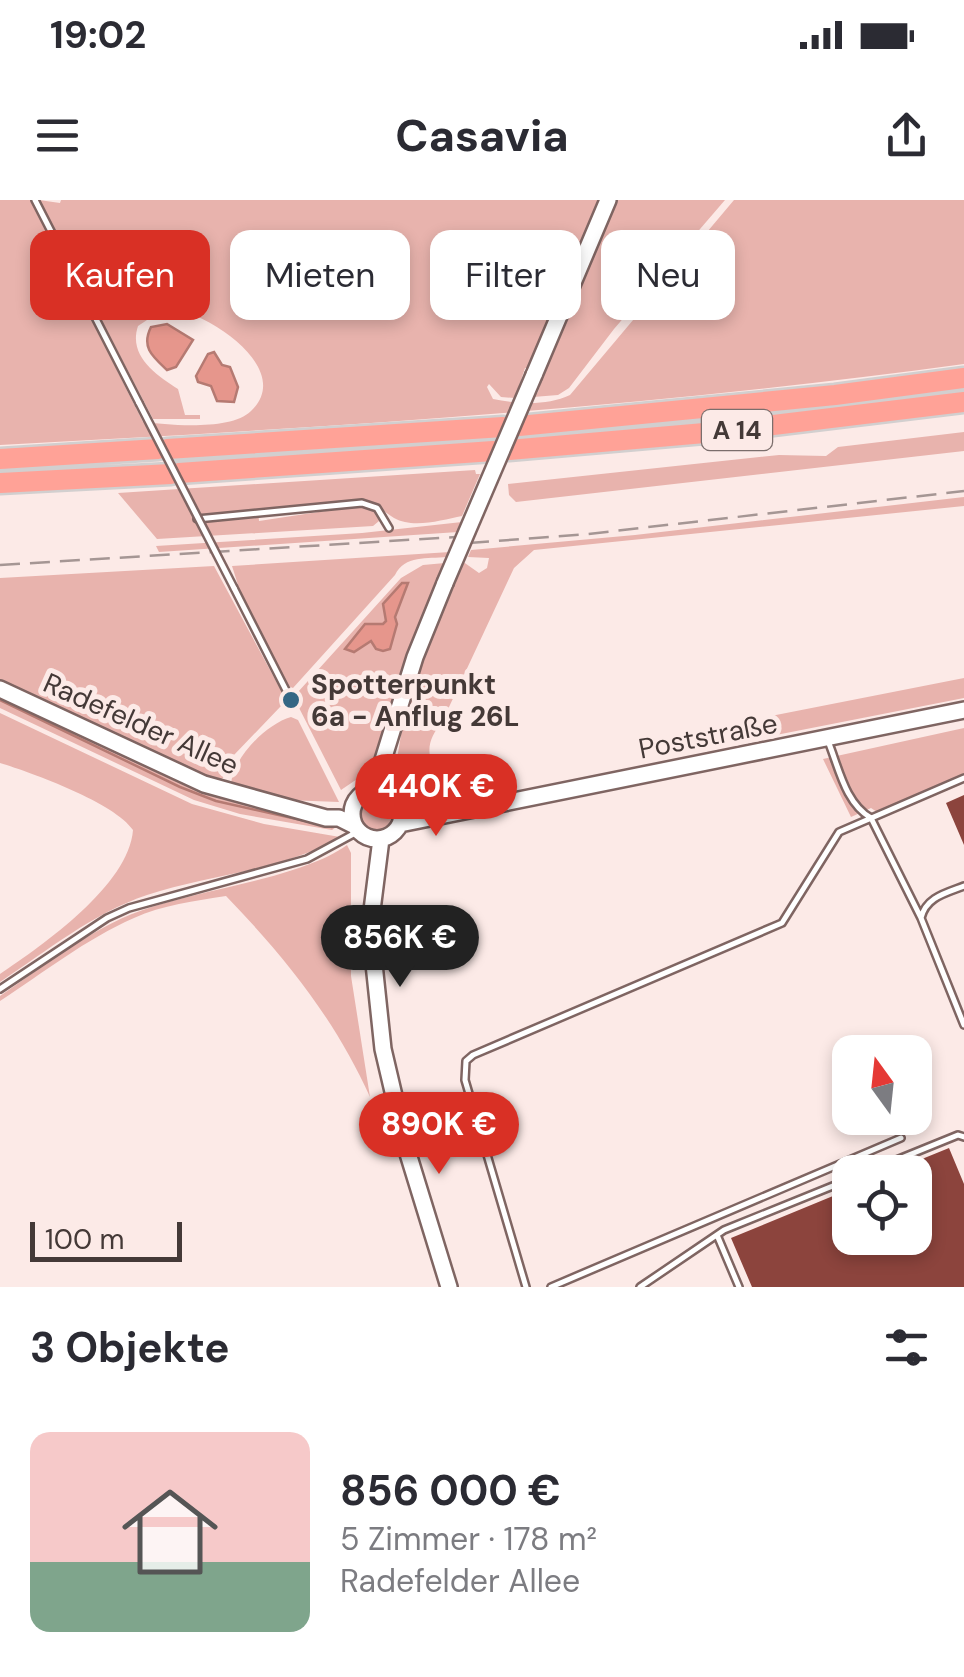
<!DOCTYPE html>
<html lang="de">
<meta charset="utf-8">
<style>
:root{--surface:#fff;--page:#f2f2f3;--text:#2b2b33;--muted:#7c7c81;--line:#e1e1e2;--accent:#d93025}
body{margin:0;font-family:"DM Sans",sans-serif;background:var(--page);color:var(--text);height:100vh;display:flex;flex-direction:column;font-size:38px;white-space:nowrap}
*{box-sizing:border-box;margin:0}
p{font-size:32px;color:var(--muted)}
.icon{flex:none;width:55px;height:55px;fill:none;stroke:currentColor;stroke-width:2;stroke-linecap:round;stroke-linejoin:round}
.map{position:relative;height:1087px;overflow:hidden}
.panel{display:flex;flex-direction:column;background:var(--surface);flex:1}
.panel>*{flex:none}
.guide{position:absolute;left:30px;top:30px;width:905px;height:90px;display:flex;gap:20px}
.needle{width:65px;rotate:345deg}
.buttons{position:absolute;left:832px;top:835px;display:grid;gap:20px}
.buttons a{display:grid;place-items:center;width:100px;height:100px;border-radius:20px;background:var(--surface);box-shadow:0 5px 15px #0003;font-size:50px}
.scale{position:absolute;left:30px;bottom:25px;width:152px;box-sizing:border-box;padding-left:10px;border:5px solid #443937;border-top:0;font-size:28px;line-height:35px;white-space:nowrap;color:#443937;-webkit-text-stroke:8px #fceae7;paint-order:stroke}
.price{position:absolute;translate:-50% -85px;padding:0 22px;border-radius:35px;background:var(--accent);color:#fff;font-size:32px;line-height:65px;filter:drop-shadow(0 2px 5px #0008)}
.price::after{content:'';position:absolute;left:50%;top:60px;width:30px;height:22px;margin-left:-15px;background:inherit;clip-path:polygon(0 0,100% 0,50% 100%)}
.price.active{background:#222;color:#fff}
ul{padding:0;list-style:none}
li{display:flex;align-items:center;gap:30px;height:250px;padding:0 30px}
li+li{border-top:2px solid var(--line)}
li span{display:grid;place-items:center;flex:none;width:280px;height:200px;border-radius:20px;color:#555}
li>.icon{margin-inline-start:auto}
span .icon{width:120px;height:120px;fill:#fffc;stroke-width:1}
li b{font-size:42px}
h2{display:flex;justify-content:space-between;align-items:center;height:120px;padding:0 30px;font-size:42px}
.chip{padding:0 35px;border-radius:20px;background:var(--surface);box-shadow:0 5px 15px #0003;font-size:35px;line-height:90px}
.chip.active{background:var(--accent);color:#fff}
.status{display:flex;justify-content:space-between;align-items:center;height:70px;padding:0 50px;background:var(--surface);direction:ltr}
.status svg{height:28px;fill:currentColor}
header{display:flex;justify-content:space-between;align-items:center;height:130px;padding:0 30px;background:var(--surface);font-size:45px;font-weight:700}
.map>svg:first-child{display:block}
.green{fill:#e8b3ad}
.water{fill:#e6968c;stroke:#b57a72;stroke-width:2.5}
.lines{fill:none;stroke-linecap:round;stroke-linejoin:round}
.stream{stroke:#b57a72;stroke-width:2.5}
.building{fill:#8c443d}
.lane-casing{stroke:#7f6562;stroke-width:10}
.secondary-casing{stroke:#7f6562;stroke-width:20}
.highway-casing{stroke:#d2cfcf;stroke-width:25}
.lane{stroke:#fff;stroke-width:5}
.secondary{stroke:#fff;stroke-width:15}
.highway{stroke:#ffa297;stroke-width:20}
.rail{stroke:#a59694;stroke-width:2.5;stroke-dasharray:20 10;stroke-linecap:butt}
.lane-bridge-casing{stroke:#7f6562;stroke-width:10;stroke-linecap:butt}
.secondary-bridge-casing{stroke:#7f6562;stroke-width:20;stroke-linecap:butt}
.lane-bridge{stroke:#fff;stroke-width:5}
.secondary-bridge{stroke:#fff;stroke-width:15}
.poi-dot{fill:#346684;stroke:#fceae7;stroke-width:4}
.labels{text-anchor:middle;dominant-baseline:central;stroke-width:10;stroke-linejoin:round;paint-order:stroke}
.shield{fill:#fceae7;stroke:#7b6e6c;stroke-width:2.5}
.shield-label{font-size:25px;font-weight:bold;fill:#443937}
.poi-label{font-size:28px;font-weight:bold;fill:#443937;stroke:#fceae7;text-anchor:start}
.street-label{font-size:28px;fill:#443937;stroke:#fceae7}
</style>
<div class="status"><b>19:02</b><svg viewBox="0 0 49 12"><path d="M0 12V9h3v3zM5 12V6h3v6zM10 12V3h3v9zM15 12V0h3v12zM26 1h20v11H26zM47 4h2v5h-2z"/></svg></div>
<header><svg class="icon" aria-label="menu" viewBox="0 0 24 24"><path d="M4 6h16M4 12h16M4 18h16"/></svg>Casavia<svg class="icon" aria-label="share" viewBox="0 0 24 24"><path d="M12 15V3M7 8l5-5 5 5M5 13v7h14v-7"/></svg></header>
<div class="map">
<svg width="964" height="1087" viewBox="0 0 964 1087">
<rect width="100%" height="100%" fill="#fceae7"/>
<!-- green -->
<path class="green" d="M0 0H31L143 222C169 225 231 231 251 211 299 166 192 99 147 106L138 115 156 114 138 126C128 156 156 175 178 189L185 215H200V219H153L39 0 60 3 61 0H602L535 157 528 168H525L515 198 501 197 489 184 487 187 493 199C518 204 547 206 570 195L734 0H964V164C644 208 322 228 0 245Z
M616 0H725L614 129 569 188 558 195 533 197 538 192 545 169Z
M964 232V251L516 302 509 295 508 284 779 255 826 256 838 247Z
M475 270 476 274H480L462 316C442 320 413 329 394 318 384 312 377 304 364 301L273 311 258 309 259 321 358 306 373 309 380 316 379 321 373 326 157 339 118 293Z
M964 297V306L534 350 514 368 442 522C429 538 424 553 437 571L449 574 479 568 484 591 429 598 416 593 394 577 406 505 447 392 451 393 462 361 479 373 487 368 489 358 468 357 471 350 635 335Z
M462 322 458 332 159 352 156 346 362 333Z
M450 352 447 357C427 359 405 355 395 375L293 488 288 486 239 388 232 366Z
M445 363 433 387 434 392 374 574 363 575 341 590 295 500 298 492 401 378 423 365Z
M214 366 284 496 281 506 233 556 223 578 217 583 0 483V378Z
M964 478V498L750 540 746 521Z
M0 495 184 583 209 592 337 623 336 627 332 630 240 614 194 600 0 508Z
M0 513 192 604 264 624 340 637C283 671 209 674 147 695 93 713 47 751 0 782V774C43 745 129 685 133 630 115 603 33 573 0 563Z
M291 517 298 520 339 602 286 600 231 584C233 558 266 524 291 517Z
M964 528V575L877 612 871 608 851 617 823 559Z
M359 615a19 19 0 1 1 38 0a19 19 0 1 1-38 0Z
M347 645 351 653V776L370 897C335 819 284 756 226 696 195 701 162 705 134 718 86 739 43 773 0 801V796C44 766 90 729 140 711 199 689 300 679 347 645Z"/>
<!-- water -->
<path class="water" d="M167 124 193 140 176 167 167 170C152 156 141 147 151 127Z
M214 152 222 165 230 167 238 187 234 202 217 201 211 186 198 182 196 176 208 154Z
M402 383H408L395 417 397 424 390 449 383 451 376 449 371 441 354 452 345 449 365 424H383L386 421 383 404Z"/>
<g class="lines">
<!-- stream -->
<path class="stream" d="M0 500 180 587 216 601 332 627"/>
</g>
<!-- building -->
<path class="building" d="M964 595V645L946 603Z
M949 948 964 984V1087H752L731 1038 850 989V1038H915V972H890Z"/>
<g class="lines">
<defs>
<path id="lane" d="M35 0 139 203
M197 319 362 303 377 308 389 328
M234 388 291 500
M828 541C839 568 845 603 871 618L921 718
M964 686C946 693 926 697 921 718L964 825
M373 726 403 728
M0 789 107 718 129 708 307 659 359 631
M867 972 958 935 964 937
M717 1035 739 1087
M526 1087 465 880 466 861 473 855 782 723 839 632 964 578
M551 1087 901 938
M640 1087 724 1030 850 979"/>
<path id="secondary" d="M534 175 608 0
M0 489 204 584 326 618H339L355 626
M352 614a25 25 0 1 1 50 0a25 25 0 1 1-50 0Z
M369 591 378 576 415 457 445 383
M400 624 964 510
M381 639 370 726 383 849 406 947 449 1087"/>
<path id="highway" d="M519 226 835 195 964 178
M167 249 503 227
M509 250 716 232 964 202
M0 259 158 249
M179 273 493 251
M0 283 171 274"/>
</defs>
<!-- lane casing -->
<use href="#lane" class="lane-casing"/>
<!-- secondary casing -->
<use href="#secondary" class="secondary-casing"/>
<!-- highway casing -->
<use href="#highway" class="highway-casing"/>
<!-- lane -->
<use href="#lane" class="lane"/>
<!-- secondary -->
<use href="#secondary" class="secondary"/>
<!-- highway -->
<use href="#highway" class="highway"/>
<!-- rail -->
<path class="rail" d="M469 343 588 334 964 291
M0 365 456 337"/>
<defs>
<path id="lane-bridge" d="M139 203 234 388"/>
<path id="secondary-bridge" d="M445 383 534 175"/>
</defs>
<!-- lane-bridge casing -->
<use href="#lane-bridge" class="lane-bridge-casing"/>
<!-- secondary-bridge casing -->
<use href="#secondary-bridge" class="secondary-bridge-casing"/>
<!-- lane-bridge -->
<use href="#lane-bridge" class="lane-bridge"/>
<!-- secondary-bridge -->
<use href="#secondary-bridge" class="secondary-bridge"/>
</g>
<!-- markers -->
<circle class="poi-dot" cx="291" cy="500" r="10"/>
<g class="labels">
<!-- shield labels -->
<rect class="shield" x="702" y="210" width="70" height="40" rx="8"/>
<g class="shield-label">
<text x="737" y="230">A 14</text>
</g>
<!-- poi labels -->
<g class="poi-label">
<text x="311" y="484">Spotterpunkt<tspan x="311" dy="32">6a - Anflug 26L</tspan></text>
</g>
<!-- street labels -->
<g class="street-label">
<text transform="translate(141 524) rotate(24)">Radefelder Allee</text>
<text transform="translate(708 536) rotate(-11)">Poststraße</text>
</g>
</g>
</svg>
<div class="buttons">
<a><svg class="needle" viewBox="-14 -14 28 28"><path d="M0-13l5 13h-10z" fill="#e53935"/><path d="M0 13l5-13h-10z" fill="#7c7c81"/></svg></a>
<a><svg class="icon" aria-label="locate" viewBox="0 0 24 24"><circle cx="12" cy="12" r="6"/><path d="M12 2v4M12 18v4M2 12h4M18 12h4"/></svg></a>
</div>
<div class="scale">100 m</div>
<b class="price" style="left:436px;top:639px">440K €</b>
<b class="price active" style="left:400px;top:790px">856K €</b>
<b class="price" style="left:439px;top:977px">890K €</b>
<div class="guide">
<a class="chip active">Kaufen</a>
<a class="chip">Mieten</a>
<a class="chip">Filter</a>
<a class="chip">Neu</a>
</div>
</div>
<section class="panel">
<h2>3 Objekte<svg class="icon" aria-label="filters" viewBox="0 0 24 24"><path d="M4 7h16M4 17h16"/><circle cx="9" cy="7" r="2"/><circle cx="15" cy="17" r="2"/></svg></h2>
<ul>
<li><span style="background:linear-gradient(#f6c9c9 65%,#7fa58c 0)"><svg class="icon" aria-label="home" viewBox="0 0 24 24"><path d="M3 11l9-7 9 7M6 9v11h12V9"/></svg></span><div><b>856 000 €</b><p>5 Zimmer · 178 m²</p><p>Radefelder Allee</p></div></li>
</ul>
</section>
